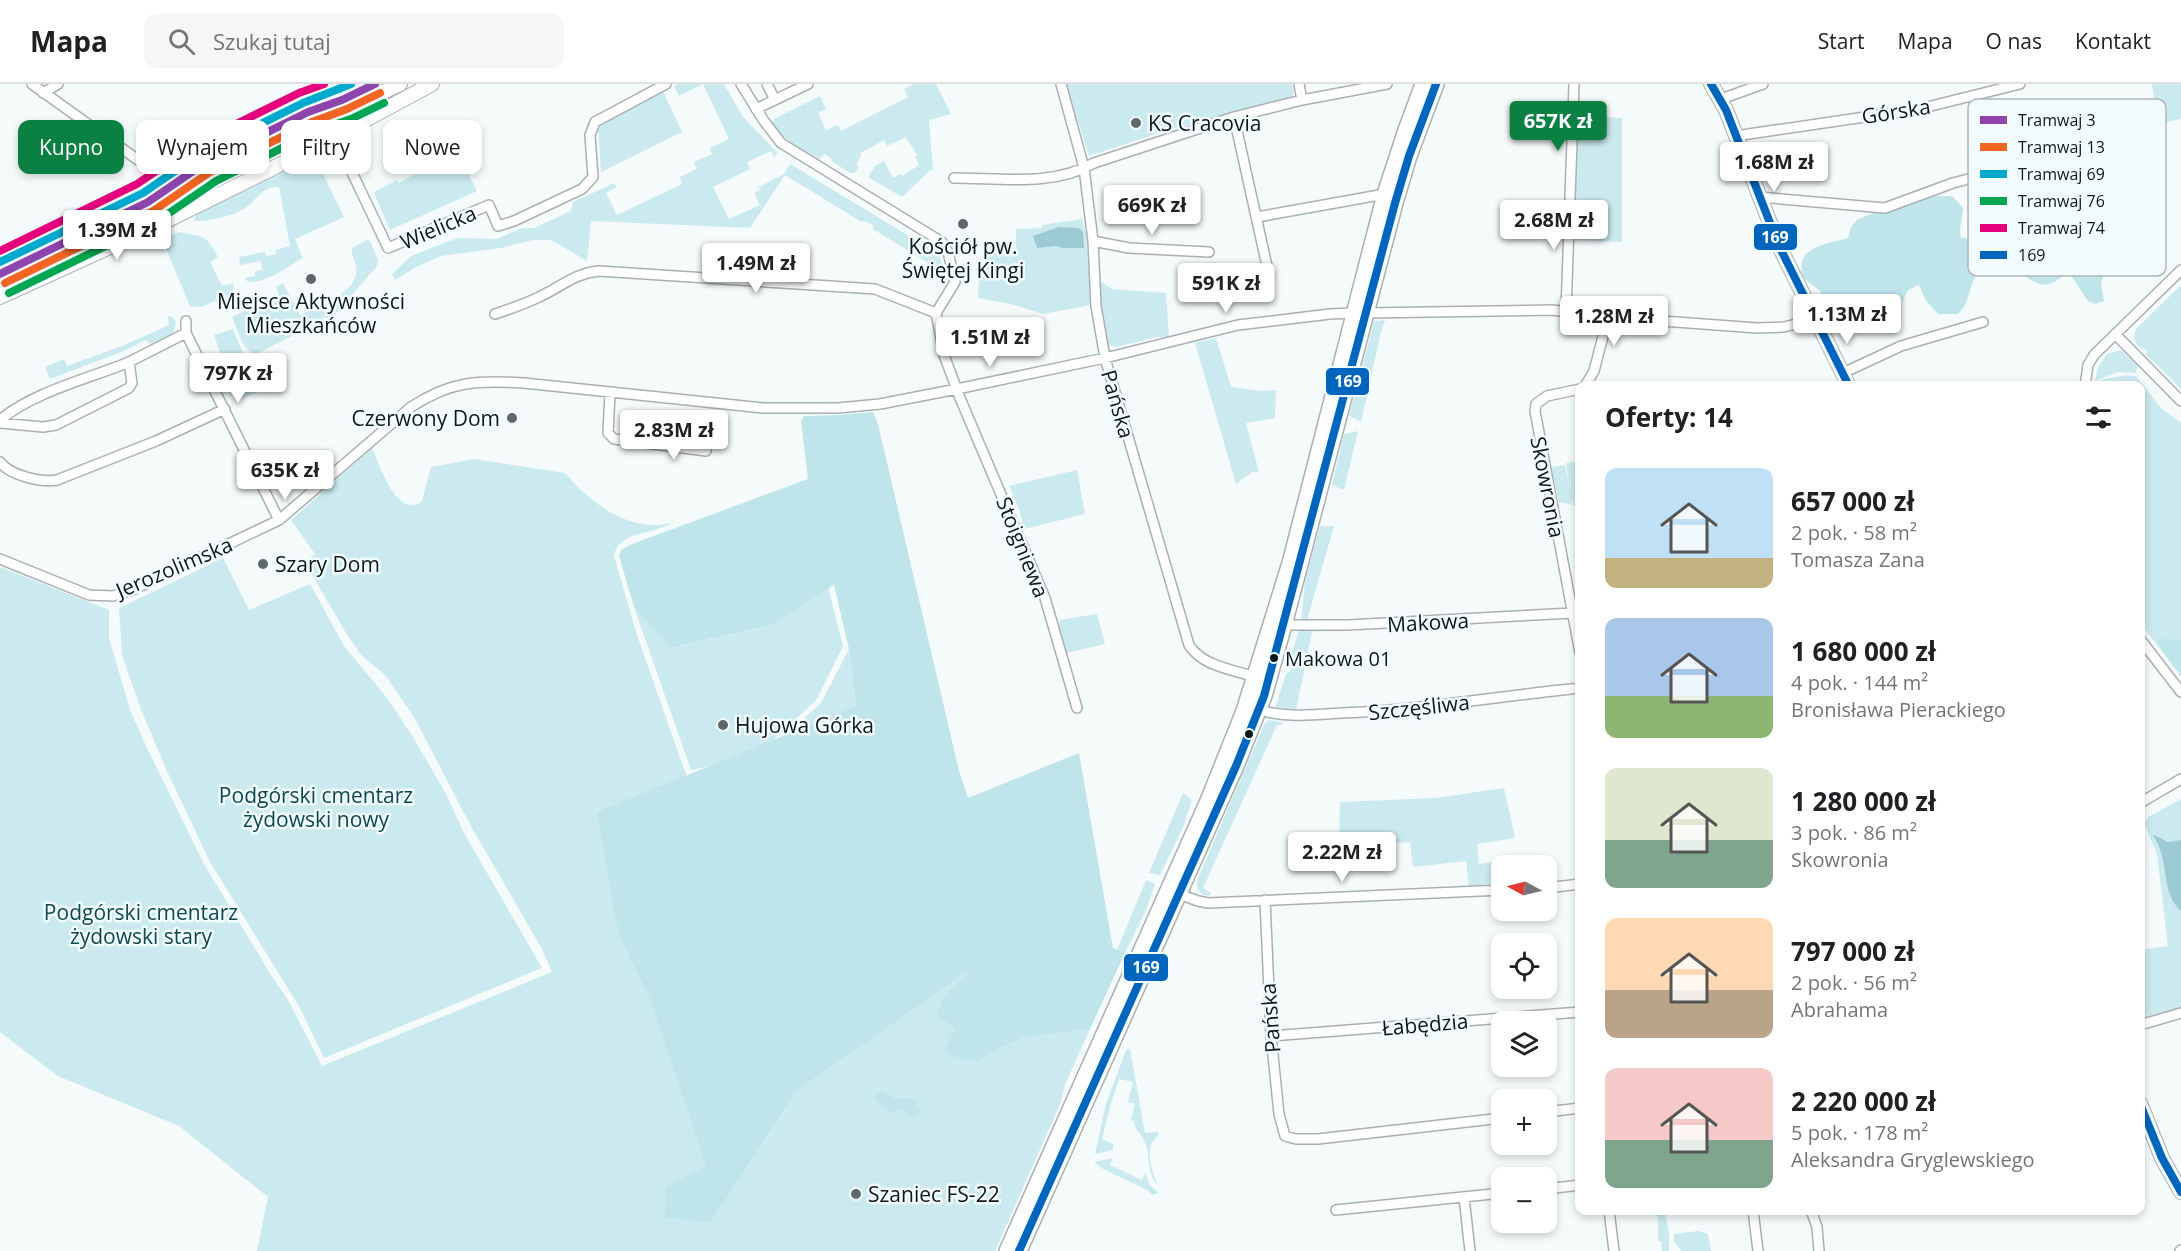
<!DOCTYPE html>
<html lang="pl">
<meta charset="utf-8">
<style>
:root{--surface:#fff;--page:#f6f6f6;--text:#202124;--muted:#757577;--line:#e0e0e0;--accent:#0b8043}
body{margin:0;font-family:"Open Sans",sans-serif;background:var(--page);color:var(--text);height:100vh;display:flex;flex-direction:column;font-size:22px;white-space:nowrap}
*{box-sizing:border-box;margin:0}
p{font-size:20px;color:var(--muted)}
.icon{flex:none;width:33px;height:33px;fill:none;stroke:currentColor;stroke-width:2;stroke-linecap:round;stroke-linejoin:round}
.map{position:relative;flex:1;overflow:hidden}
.drawer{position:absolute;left:1575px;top:297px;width:570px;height:834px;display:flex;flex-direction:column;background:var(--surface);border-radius:12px;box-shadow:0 3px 9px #0003}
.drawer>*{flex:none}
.hud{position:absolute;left:18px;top:36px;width:570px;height:54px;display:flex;gap:12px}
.needle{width:39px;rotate:277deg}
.buttons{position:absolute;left:1491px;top:771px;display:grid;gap:12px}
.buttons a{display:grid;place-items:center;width:66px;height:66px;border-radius:12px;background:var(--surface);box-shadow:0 3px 9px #0003;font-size:30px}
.price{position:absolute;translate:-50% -51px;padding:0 14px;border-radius:6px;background:#fff;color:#222;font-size:20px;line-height:39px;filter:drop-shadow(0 2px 3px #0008)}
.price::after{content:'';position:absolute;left:50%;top:36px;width:18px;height:14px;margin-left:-9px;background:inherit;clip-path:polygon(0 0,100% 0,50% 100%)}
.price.active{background:var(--accent);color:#fff}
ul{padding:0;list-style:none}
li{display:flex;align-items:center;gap:18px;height:150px;padding:0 30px}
li span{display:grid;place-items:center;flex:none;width:168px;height:120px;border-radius:12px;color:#555}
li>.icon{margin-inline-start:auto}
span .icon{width:72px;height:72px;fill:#fffc;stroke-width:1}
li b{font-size:26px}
h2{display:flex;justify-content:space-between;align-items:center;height:72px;padding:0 30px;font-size:26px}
.pill{padding:0 21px;border-radius:12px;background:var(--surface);box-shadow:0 3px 9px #0003;font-size:21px;line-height:54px}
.pill.active{background:var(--accent);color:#fff}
header{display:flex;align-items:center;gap:36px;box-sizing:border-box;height:84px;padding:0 30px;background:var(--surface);border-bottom:2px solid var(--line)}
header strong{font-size:28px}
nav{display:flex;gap:33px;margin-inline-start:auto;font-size:21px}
.search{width:420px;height:54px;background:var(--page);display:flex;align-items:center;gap:15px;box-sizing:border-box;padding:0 21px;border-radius:12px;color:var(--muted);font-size:22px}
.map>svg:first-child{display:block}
.green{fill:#cbeaef}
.forest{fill:#bfe5eb}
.water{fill:#9ccad2}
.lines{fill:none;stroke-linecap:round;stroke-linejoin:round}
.street-casing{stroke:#aab0b1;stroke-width:12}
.secondary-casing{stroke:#aab0b1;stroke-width:16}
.primary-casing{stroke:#aab0b1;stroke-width:18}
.street{stroke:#fefefe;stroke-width:9}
.secondary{stroke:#fefefe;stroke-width:14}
.primary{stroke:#fefefe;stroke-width:15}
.bus-1-casing{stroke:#f2fcfe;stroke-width:12}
.bus-1{stroke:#0065bd;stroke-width:8}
.tram-1-casing{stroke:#f2fcfe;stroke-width:12}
.tram-2-casing{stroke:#f2fcfe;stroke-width:12}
.tram-3-casing{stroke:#f2fcfe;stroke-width:12}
.tram-4-casing{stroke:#f2fcfe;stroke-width:12}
.tram-5-casing{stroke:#f2fcfe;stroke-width:12}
.tram-1{stroke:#8e44ad;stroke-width:8}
.tram-2{stroke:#f26522;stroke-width:8}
.tram-3{stroke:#00a9ce;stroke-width:8}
.tram-4{stroke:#00a651;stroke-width:8}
.tram-5{stroke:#e5007d;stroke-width:8}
.poi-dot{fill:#5f6768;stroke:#f2fcfe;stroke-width:2}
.bus-dot{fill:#0e1819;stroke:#f2fcfe;stroke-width:2}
.labels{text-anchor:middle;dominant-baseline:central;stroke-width:5;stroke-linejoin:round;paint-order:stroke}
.bus-label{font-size:20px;fill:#0e1819;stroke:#f2fcfe;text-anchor:start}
.street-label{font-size:21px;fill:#0e1819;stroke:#f2fcfe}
.poi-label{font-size:21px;fill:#0e1819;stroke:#f2fcfe;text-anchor:start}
.park-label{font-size:21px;fill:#0d4850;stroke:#f2fcfe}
.key{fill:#f2fcfe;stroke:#aeb8b9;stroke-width:1.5}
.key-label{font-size:16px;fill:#0e1819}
.line-badge{stroke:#f2fcfe;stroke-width:2}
.badge-label{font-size:16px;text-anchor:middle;font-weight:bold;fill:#fff}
</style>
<header>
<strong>Mapa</strong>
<div class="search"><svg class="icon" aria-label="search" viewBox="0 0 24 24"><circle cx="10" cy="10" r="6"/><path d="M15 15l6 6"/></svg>Szukaj tutaj</div>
<nav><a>Start</a><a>Mapa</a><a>O nas</a><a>Kontakt</a></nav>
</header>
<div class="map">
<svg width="2181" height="1167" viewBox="0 0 2181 1167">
<rect width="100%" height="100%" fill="#f5fafb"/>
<!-- green -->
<path class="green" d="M678 0H724L743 33 778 69 774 73 771 67 747 78 750 85 713 103 729 135 760 121 754 109 760 106 759 103 784 90 790 80 939 170 946 190 873 145V141L868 138 860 137 785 91 750 144 591 137 587 177 551 156H533L501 164 441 172 416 183 395 196 392 190 411 172 457 154 497 155 521 144H534L571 127 573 118 614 99 617 103 606 109 617 131 682 100 680 93 697 85 694 78 712 70 710 64 729 55 703 0 679 12 674 2Z
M914 0H936L951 30 929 36 933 86 929 87 902 113 868 93 875 82 884 77 893 94 901 90 902 92 919 81 915 73 917 71 906 53 887 62 884 56 860 69 861 72 856 81 859 83 855 89H850L831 77 832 75 824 70 820 75C802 65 783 56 772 39L774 35 820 12 826 25 818 29 826 46 838 41 841 47 908 13 904 5Z
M1066 0H1292L1294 8 1291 14 1168 46 1089 72Z
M2152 0H2181V35L2158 40Z
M662 5 682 48 601 88 598 40Z
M1577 32 1622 34V158L1573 156Z
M466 62 470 65C461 81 470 92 477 107L390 146 374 109 376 107 397 96 399 99Z
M309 76 318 80 344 133 295 155 303 174C287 183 267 199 248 198L245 194 255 192V187L262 186 261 177 240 181 239 173 265 168 266 172 276 170 275 166 290 162 279 103C259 102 256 120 240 127 230 132 205 138 194 137L196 130Z
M1082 135 1086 149 1091 221 1043 230 1011 220 978 214 979 195 989 168 1016 169V145L1042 144V141Z
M179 148C204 154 204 148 218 173L210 178 222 202 233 199 234 209 201 223 190 222 164 160 166 153Z
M367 156 370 157 378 176 377 182 334 232 327 219C339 212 359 201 356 183 355 176 351 171 352 164Z
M1100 197 1112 205 1166 209 1169 253H1158L1116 263 1109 261C1102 241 1100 219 1100 197Z
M283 199 300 231 325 219 332 234 330 236 324 233 319 238 255 271C242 265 237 245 232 233L279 210 276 203Z
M2181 201V305L2146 270 2147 267 2144 264 2142 265C2135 259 2132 254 2136 245Z
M168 232 173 233 176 239 173 250 150 260 146 256 124 267 50 295 45 283 64 275 67 282 122 262 169 241Z
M1385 236 1381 248 1361 338 1349 332 1374 237Z
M233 245 247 279 251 280 264 305 242 315 233 307 214 251Z
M1216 254 1231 303 1260 307 1276 306 1275 334 1246 339 1259 388H1252L1236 400 1195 259Z
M2121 266 2138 281 2136 289 2118 288 2095 297 2098 283 2107 270Z
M2125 291 2136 292 2161 324 2181 339V592L2141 540 2140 302H2094L2102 296Z
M1358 347 1344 406 1332 401 1344 350Z
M372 364C380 381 397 437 422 417L431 383 475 375 565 389C590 419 632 451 673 438 654 452 619 445 614 472L637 551 690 702 779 657 821 619 849 565 856 623 980 878 944 912 936 931 955 946 978 977 998 965 1023 954 1090 945 1065 1001 1061 1018 995 1167H257L268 1113 179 1042 58 992 0 948V483L109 526V554L130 626 147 664 204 780 271 891 288 916 322 982 552 888 542 865 473 746 414 633 385 591 361 571 346 549 304 477 315 470 291 436Z
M1579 377V422L1572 421V417L1570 420 1559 418 1551 383 1565 381 1570 405 1566 379Z
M1077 386 1085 430 1024 445 1020 428 1009 402Z
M1320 442H1334L1307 536 1301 537 1305 497Z
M223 474 249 526 310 500 344 562 387 614 413 653 446 710 464 749 542 884 324 974 300 924 210 778 166 685 140 623 122 571 119 524Z
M828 503 843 562 817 615 767 662 715 681 691 686 634 523 672 564 771 541Z
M1097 530 1105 560 1067 569 1059 543 1060 536Z
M1299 546 1322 548H1312L1296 626 1275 624 1286 590 1290 587 1293 576 1291 571Z
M1269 636 1282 638 1283 641H1277L1203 804 1211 809 1209 812 1203 811 1197 805 1198 794 1265 639Z
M1504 704 1515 754 1477 760 1479 780 1531 772 1532 781 1502 782 1501 799 1469 802 1466 777 1413 783 1410 758 1339 763 1340 718 1436 714Z
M1183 709 1192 716 1184 741 1160 791 1149 789Z
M2181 715V924L2141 934 2140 866 2168 862 2157 770 2144 739 2148 733Z
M1146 796 1155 800 1146 826 1125 869 1117 866Z
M1130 965 1145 1049 1158 1048V1052C1143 1063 1152 1085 1157 1100 1146 1089 1151 1072 1145 1058 1141 1049 1136 1049 1134 1037L1131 1036 1135 1020 1128 1018 1133 998 1119 995 1110 1023 1102 1055 1113 1060V1065L1110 1067 1095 1070 1106 1020 1126 966Z
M1113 1074 1110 1081 1142 1096 1145 1089 1150 1101 1159 1109 1152 1111 1147 1106 1103 1085 1094 1078Z
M1655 1127H1665L1669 1150V1167H1662L1661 1157H1658V1132H1655Z
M1698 1147 1708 1150 1711 1167H1682L1674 1158V1150Z"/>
<!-- forest -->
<path class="forest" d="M1935 112H1952L1963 124 1960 147 1961 154H1969L2006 163 2028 164 2057 147 2061 152 2086 156C2095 141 2108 133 2124 128L2137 140 2118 167 2112 185 2104 188 2101 200 2104 217 2095 220 2088 217 2068 187C2035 221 2029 180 1997 183 1992 184 1987 184 1983 186 1966 197 1973 217 1958 230H1938L1925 215 1919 201 1908 206 1900 223 1840 235 1832 232 1830 227 1835 224 1833 219 1826 222 1820 207 1801 192C1802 188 1801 182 1802 178 1806 161 1835 158 1848 154L1851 143 1857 136 1875 128Z
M873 328 878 340 959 687 968 714 1079 669 1113 864 1125 869 1090 945 1023 954 998 965 978 977 957 974 943 967 955 946 936 931 944 912 975 882 796 1007 710 1139 665 1133 666 1103 706 1082 650 915 618 848 597 728 856 622 849 565 834 501 771 541 671 564 634 523 619 472 621 466 632 460 808 395 801 337 804 332 839 331Z
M2163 554 2175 557 2181 556V592L2159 562 2158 558Z
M882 1007 896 1015H913L921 1027 918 1030 913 1032 901 1026 889 1028 876 1016V1010Z"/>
<!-- water -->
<path class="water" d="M1059 143 1079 144 1083 148 1084 164H1063L1055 162 1037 164 1033 152Z
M2154 751 2168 758 2181 756V827C2159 807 2171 776 2153 752Z"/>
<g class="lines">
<defs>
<path id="street" d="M32 0 145 81 155 95 167 119
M313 0 327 36 388 164 489 121 498 142 514 137 582 105 593 93 590 51 595 38 666 0
M741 0 764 37 781 59 942 158 948 168 955 198 936 229
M767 0 775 16
M1061 0 1084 84 1093 157 1096 222 1105 274 1189 561C1202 582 1233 586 1256 593
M1299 0 1302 16
M43 9 58 0
M1721 15 1763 0
M756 25 808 0
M1234 33 1269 191
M1735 52 1919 25 2020 0
M954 94C1000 94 1053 103 1094 79L1234 33 1302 16 1387 0
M1759 113 1885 124 1953 99 2156 45
M1257 133 1385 110
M1093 157 1129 164 1209 168
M1566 227 1574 0
M936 229 944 271 960 314 1045 514 1077 624
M1366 229 1552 226 1608 233 1757 244 1784 243 1816 235
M495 230C510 225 525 220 539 213 561 203 575 189 599 187L875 205 936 229
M186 237V249L279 436
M2115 250 2181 317
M129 278 186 249
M1843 289 1901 262 1983 238
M1585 302 1594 287 1608 233
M2085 302 2088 281 2094 271 2181 186
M1580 305 1547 312 1536 320 1535 327 1580 569
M610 309 608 349 614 355 706 367
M0 336C33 308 88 295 129 278L132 299 129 304 56 341 43 343 0 339
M0 378C9 391 41 399 57 396L156 357 225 325
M0 475 89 511 113 512 132 506 279 436 411 323C451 297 477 296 524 299L763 324H838L880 320 957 305 1105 274 1238 241 1330 230 1354 229
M1284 541H1348L1573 529
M2140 555 2181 608
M1259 626C1286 634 1313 631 1341 629 1421 626 1500 612 1580 604
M2140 719 2181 695
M1546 804 1580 800
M1179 810 1198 817 1208 819 1502 806
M1265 816 1271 952 1279 1030 1285 1052 1296 1055H1318L1502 1034
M2140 941 2181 929
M1271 952 1580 928
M1546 1028 1580 1024
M1546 1105 1580 1101
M1464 1113 1470 1167
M1336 1126 1502 1109
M1609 1126 1614 1167
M1753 1126 1758 1167
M1811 1126 1817 1143 1819 1167
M2180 1167 2181 1166"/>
<path id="secondary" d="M1711 0 1726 26 1779 162 1849 302
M0 201 204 100 347 25 400 0
M0 213 160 140 311 65 432 0
M2140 1019 2162 1074 2181 1108"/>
<path id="primary" d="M1007 1167 1208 717 1244 627 1290 479 1385 110 1406 46 1423 0
M1019 1167 1236 682 1264 612 1284 541 1395 119 1409 72 1436 0"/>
</defs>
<!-- street casing -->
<use href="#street" class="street-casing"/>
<!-- secondary casing -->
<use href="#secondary" class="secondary-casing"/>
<!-- primary casing -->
<use href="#primary" class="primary-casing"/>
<!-- street -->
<use href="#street" class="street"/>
<!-- secondary -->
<use href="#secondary" class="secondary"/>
<!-- primary -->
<use href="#primary" class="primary"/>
<defs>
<path id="bus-1" d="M1711 0 1726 26 1779 162 1849 302
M2140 1020 2162 1074 2181 1108
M1019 1167 1236 682 1264 612 1395 119 1409 72 1436 0"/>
</defs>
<!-- bus-1 casing -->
<use href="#bus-1" class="bus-1-casing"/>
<!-- bus-1 -->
<use href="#bus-1" class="bus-1"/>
<defs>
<path id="tram-1" d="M0 190 148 118 205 79 308 28 342 16 375 0"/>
<path id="tram-2" d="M5 199 153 127 210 88 312 38 347 25 380 9"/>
<path id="tram-3" d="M0 178 143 109 200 70 303 19 351 0"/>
<path id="tram-4" d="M9 209 159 136 216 97 316 47 351 35 384 19"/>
<path id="tram-5" d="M0 167 137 100 196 60 299 9 324 0"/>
</defs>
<!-- tram-1 casing -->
<use href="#tram-1" class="tram-1-casing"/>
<!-- tram-2 casing -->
<use href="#tram-2" class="tram-2-casing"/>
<!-- tram-3 casing -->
<use href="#tram-3" class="tram-3-casing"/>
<!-- tram-4 casing -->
<use href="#tram-4" class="tram-4-casing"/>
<!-- tram-5 casing -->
<use href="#tram-5" class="tram-5-casing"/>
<!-- tram-1 -->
<use href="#tram-1" class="tram-1"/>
<!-- tram-2 -->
<use href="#tram-2" class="tram-2"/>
<!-- tram-3 -->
<use href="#tram-3" class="tram-3"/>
<!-- tram-4 -->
<use href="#tram-4" class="tram-4"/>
<!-- tram-5 -->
<use href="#tram-5" class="tram-5"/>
</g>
<!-- markers -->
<g class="poi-dot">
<circle cx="1136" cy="39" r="6"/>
<circle cx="963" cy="140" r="6"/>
<circle cx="311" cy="195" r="6"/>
<circle cx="512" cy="334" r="6"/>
<circle cx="263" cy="480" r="6"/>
<circle cx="723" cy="641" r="6"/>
<circle cx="856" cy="1110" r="6"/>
</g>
<g class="bus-dot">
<circle cx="1274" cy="574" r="5"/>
<circle cx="1249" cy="650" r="5"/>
</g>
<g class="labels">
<!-- bus labels -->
<g class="bus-label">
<text x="1285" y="574">Makowa 01</text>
</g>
<!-- street labels -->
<g class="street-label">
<text transform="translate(1896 27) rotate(-9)">Górska</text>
<text transform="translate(438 143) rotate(-23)">Wielicka</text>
<text transform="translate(1118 320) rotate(74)">Pańska</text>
<text transform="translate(1548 403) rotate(79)">Skowronia</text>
<text transform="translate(1023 463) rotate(68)">Stoigniewa</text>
<text transform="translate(174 483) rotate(-23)">Jerozolimska</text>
<text transform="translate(1428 538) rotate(-3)">Makowa</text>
<text transform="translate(1419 623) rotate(-6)">Szczęśliwa</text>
<text transform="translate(1270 934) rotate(-94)">Pańska</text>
<text transform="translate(1425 940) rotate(-5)">Łabędzia</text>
</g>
<!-- poi labels -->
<g class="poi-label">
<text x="1148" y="39">KS Cracovia</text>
<text x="963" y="162" text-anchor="middle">Kościół pw.<tspan x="963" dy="24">Świętej Kingi</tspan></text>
<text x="311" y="217" text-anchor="middle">Miejsce Aktywności<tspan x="311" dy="24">Mieszkańców</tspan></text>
<text x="500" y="334" text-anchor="end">Czerwony Dom</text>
<text x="275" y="480">Szary Dom</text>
<text x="735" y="641">Hujowa Górka</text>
<text x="868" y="1110">Szaniec FS-22</text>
</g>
<!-- park labels -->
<g class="park-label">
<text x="316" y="711">Podgórski cmentarz<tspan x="316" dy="24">żydowski nowy</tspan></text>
<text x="141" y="828">Podgórski cmentarz<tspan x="141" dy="24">żydowski stary</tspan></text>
</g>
</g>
<!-- legend -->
<rect x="1968" y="15" width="198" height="177" rx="9" class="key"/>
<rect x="1980" y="32" width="27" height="8" fill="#8e44ad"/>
<rect x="1980" y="59" width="27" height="8" fill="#f26522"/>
<rect x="1980" y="86" width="27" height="8" fill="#00a9ce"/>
<rect x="1980" y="113" width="27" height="8" fill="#00a651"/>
<rect x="1980" y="140" width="27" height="8" fill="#e5007d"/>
<rect x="1980" y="167" width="27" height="8" fill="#0065bd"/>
<g class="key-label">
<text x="2018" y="42">Tramwaj 3</text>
<text x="2018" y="69">Tramwaj 13</text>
<text x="2018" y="96">Tramwaj 69</text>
<text x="2018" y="123">Tramwaj 76</text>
<text x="2018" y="150">Tramwaj 74</text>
<text x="2018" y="177">169</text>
</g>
<g class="line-badge">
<rect x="1753" y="139" width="45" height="28" rx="6" fill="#0065bd"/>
<rect x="1325" y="283" width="45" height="29" rx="6" fill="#0065bd"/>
<rect x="1123" y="869" width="46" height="29" rx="6" fill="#0065bd"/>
</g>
<g class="badge-label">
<text x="1775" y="159">169</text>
<text x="1348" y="303">169</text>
<text x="1146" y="889">169</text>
</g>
</svg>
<div class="buttons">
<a><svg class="needle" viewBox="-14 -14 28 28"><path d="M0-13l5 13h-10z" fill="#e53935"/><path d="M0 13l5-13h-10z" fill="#757577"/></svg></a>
<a><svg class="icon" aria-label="locate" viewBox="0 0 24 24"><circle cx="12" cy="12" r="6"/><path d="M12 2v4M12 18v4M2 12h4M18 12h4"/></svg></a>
<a><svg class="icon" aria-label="layers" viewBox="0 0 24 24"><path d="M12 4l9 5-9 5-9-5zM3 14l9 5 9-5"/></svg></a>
<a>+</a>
<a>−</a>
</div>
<b class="price active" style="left:1558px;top:68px">657K zł</b>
<b class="price" style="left:1774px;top:109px">1.68M zł</b>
<b class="price" style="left:1152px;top:152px">669K zł</b>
<b class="price" style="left:1554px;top:167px">2.68M zł</b>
<b class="price" style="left:117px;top:177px">1.39M zł</b>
<b class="price" style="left:756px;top:210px">1.49M zł</b>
<b class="price" style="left:1226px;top:230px">591K zł</b>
<b class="price" style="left:1847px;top:261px">1.13M zł</b>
<b class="price" style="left:1614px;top:263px">1.28M zł</b>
<b class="price" style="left:990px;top:284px">1.51M zł</b>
<b class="price" style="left:238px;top:320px">797K zł</b>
<b class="price" style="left:674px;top:377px">2.83M zł</b>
<b class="price" style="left:285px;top:417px">635K zł</b>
<b class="price" style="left:1342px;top:799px">2.22M zł</b>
<div class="hud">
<a class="pill active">Kupno</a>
<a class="pill">Wynajem</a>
<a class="pill">Filtry</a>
<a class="pill">Nowe</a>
</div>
<section class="drawer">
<h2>Oferty: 14<svg class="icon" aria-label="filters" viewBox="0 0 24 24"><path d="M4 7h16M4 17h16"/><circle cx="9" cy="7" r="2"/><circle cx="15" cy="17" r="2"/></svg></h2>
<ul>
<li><span style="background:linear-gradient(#bfe0f5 75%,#c2b280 0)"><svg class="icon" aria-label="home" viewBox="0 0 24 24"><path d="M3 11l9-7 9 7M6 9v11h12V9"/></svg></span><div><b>657 000 zł</b><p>2 pok. · 58 m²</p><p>Tomasza Zana</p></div></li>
<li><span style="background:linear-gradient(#a9c7e8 65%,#8fb573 0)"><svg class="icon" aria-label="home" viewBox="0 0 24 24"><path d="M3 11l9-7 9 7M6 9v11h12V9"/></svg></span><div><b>1 680 000 zł</b><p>4 pok. · 144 m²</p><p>Bronisława Pierackiego</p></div></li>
<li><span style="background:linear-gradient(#dfe7d0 60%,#7fa58c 0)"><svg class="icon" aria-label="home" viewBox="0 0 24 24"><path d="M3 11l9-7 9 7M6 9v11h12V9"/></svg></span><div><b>1 280 000 zł</b><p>3 pok. · 86 m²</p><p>Skowronia</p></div></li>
<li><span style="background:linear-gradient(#ffd9b3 60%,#b9a48a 0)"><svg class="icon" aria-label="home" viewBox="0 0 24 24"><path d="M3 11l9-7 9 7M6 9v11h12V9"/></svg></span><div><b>797 000 zł</b><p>2 pok. · 56 m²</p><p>Abrahama</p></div></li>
<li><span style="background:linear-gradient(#f6c9c9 60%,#7fa58c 0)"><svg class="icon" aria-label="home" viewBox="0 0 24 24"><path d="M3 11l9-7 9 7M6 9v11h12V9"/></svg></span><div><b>2 220 000 zł</b><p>5 pok. · 178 m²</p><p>Aleksandra Gryglewskiego</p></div></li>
</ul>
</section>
</div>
